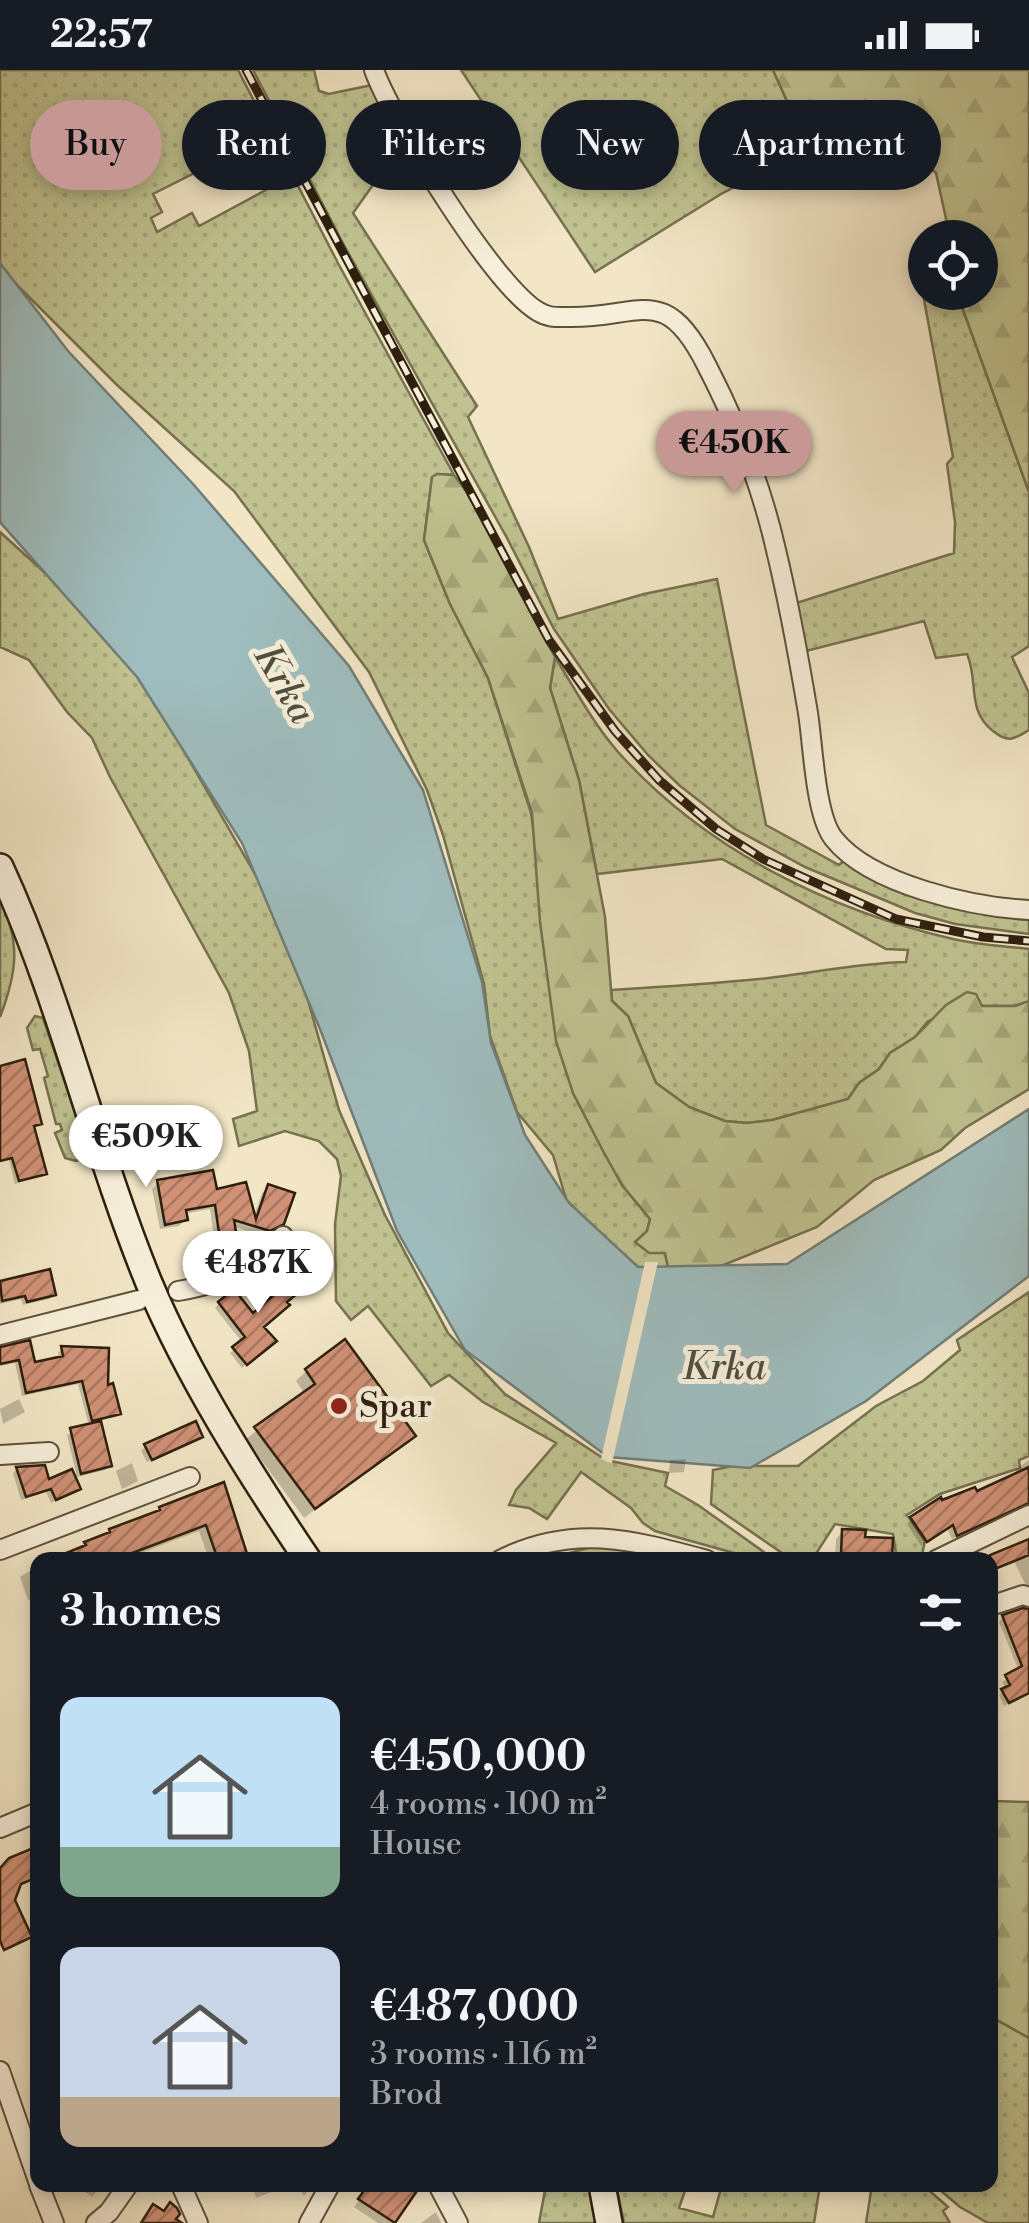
<!DOCTYPE html>
<meta charset="utf-8">
<style>
:root{--surface:#171b24;--page:#242831;--text:#f1f3f6;--muted:#9ea1a6;--accent:#c59692}
body{margin:0;font-family:"Libre Bodoni",serif;background:var(--page);color:var(--text);height:100vh;display:flex;flex-direction:column;font-size:38px;white-space:nowrap}
*{box-sizing:border-box;margin:0}
p{font-size:32px;color:var(--muted)}
.icon{flex:none;width:55px;height:55px;fill:none;stroke:currentColor;stroke-width:2;stroke-linecap:round;stroke-linejoin:round}
.map{position:relative;flex:1;overflow:hidden}
.side{position:absolute;left:30px;top:1482px;width:968px;height:640px;display:flex;flex-direction:column;background:var(--surface);border-radius:20px;box-shadow:0 5px 15px #0003}
.side>*{flex:none}
.top-card{position:absolute;left:30px;top:30px;width:970px;height:90px;display:flex;gap:20px}
.fabs{position:absolute;left:908px;top:150px;display:grid;gap:20px}
.fabs a{display:grid;place-items:center;width:90px;height:90px;border-radius:50%;background:var(--surface);box-shadow:0 5px 15px #0003;font-size:50px}
.price{position:absolute;translate:-50% -85px;padding:0 22px;border-radius:35px;background:#fff;color:#222;font-size:32px;line-height:65px;filter:drop-shadow(0 2px 5px #0008)}
.price::after{content:'';position:absolute;left:50%;top:60px;width:30px;height:22px;margin-left:-15px;background:inherit;clip-path:polygon(0 0,100% 0,50% 100%)}
.price.selected{background:var(--accent);color:#111}
ul{padding:0;list-style:none}
li{display:flex;align-items:center;gap:30px;height:250px;padding:0 30px}
li span{display:grid;place-items:center;flex:none;width:280px;height:200px;border-radius:20px;color:#555}
li>.icon{margin-inline-start:auto}
span .icon{width:120px;height:120px;fill:#fffc;stroke-width:1}
li b{font-size:42px}
h2{display:flex;justify-content:space-between;align-items:center;height:120px;padding:0 30px;font-size:42px}
.chip{padding:0 35px;border-radius:45px;background:var(--surface);box-shadow:0 5px 15px #0003;font-size:35px;line-height:90px}
.chip.selected{background:var(--accent);color:#111}
.status{display:flex;justify-content:space-between;align-items:center;height:70px;padding:0 50px;background:var(--surface);direction:ltr}
.status svg{height:28px;fill:currentColor}
.map>svg:first-child{display:block}
.grass{fill:url(#grass-dots);stroke:#76714f;stroke-width:2.5;fill-rule:evenodd}
.forest{fill:url(#forest-firs);stroke:#76714f;stroke-width:2.5}
.water{fill:#9fbdbe;stroke:#717e77;stroke-width:2.5}
.pier{fill:#f2e6c6}
.shadow{fill:#0003}
.building{fill:url(#building-hatch);stroke:#2d1f0d;stroke-width:2.5}
.lines{fill:none;stroke-linecap:round;stroke-linejoin:round}
.street-casing{stroke:#5e513b;stroke-width:22}
.secondary-casing{stroke:#2d1f0d;stroke-width:30}
.street{stroke:#f7efda;stroke-width:18}
.secondary{stroke:#f7efda;stroke-width:25}
.rail-casing{stroke:#2d1f0d;stroke-width:9}
.rail{stroke:#f7efda;stroke-width:5;stroke-dasharray:15;stroke-linecap:butt}
.poi-dot{fill:#8f2418;stroke:#f7efda;stroke-width:4}
.labels{text-anchor:middle;dominant-baseline:central;stroke-width:10;stroke-linejoin:round;paint-order:stroke}
.poi-label{font-size:35px;fill:#2d1f0d;stroke:#f7efda;text-anchor:start}
.water-label{font-size:38px;font-style:italic;fill:#4f4e42;stroke:#f7efda}
</style>
<div class="status"><b>22:57</b><svg viewBox="0 0 49 12"><path d="M0 12V9h3v3zM5 12V6h3v6zM10 12V3h3v9zM15 12V0h3v12zM26 1h20v11H26zM47 4h2v5h-2z"/></svg></div>
<div class="map">
<svg width="1029" height="2153" viewBox="0 0 1029 2153">
<defs>
<pattern id="grass-dots" width="8" height="8" patternUnits="userSpaceOnUse" patternTransform="scale(2.5)"><rect width="8" height="8" fill="#c0c391"/><path d="M2 2h.1M6 6h.1" fill="none" stroke="#a5a77c" stroke-width="1.8" stroke-linecap="round"/></pattern>
<pattern id="forest-firs" width="22" height="20" patternUnits="userSpaceOnUse" patternTransform="scale(2.5)"><rect width="22" height="20" fill="#c0c391"/><path d="M5 1l3.5 6h-7zM16 11l3.5 6h-7z" fill="#a5a77c"/></pattern>
<pattern id="building-hatch" width="6" height="6" patternUnits="userSpaceOnUse" patternTransform="scale(2.5)"><rect width="6" height="6" fill="#d09176"/><path d="M-1 1l2-2M0 6l6-6M5 7l2-2" fill="none" stroke="#a9765f"/></pattern>
</defs>
<rect width="100%" height="100%" fill="#f2e6c6"/>
<filter id="stains"><feTurbulence type="fractalNoise" baseFrequency=".002" numOctaves="4"/><feColorMatrix values="0 0 0 0 .2 0 0 0 0 .09 0 0 0 0 .02 0 0 0 .5 -.17"/></filter>
<radialGradient id="worn" r=".72"><stop offset=".6" stop-color="#630" stop-opacity="0"/><stop offset="1" stop-color="#630" stop-opacity=".3"/></radialGradient>
<!-- grass -->
<path class="grass" d="M0 0H238L339 195 454 405 437 404 432 408 424 470 450 534 488 608 531 743 573 1023 622 1115 650 1149 647 1161 636 1172 665 1183 668 1197 641 1199 604 1172 566 1129 553 1085 517 1042 490 966 484 914 443 765 427 720 369 602 234 421 116 314 0 198ZM258 71 277 114 199 156 192 143 157 162 151 148 162 142 153 124Z
M253 0H314L319 21 329 24 372 15 405 70 353 143 477 336 468 347 529 477 558 549 644 524 717 509 766 755 839 795 846 789 1029 846V864L955 854 915 843 805 797 735 759 679 715 648 685 609 639 554 559 507 468 345 177Z
M461 0H773L796 51 817 74 721 124 595 202Z
M957 223 1029 422V576L1012 587 1029 623V660C1013 670 1008 673 993 661 966 640 979 611 967 584L936 588 924 551 802 582 793 534 954 483 955 452 947 394 953 387 923 224Z
M0 462 65 521 123 583 162 643 289 863 339 1040 385 1145 448 1263 505 1324 606 1390 668 1403 665 1416 698 1435 775 1490H759L655 1461 643 1453 631 1438 581 1402 547 1449 529 1438 509 1435 516 1420 556 1373 483 1332 449 1305 431 1316 368 1236 351 1250 336 1231 335 1154 341 1106 337 1089 319 1071 285 1061 239 1076 233 1049 257 1041 249 981 229 923 110 707 92 668 67 642 29 590 0 577Z
M555 587C575 619 594 655 619 683 705 779 828 840 953 869 978 875 1004 876 1029 879V931L1015 936H981L928 951 915 967 890 983 879 999 859 1013 848 1029 772 1050 747 1053 725 1051 689 1037 656 1013 628 946 612 931 611 920C661 917 710 914 759 909 808 904 857 893 906 892L908 880 886 879 722 789 597 804 579 710 550 618Z
M0 826C20 873 18 900 0 947Z
M35 946 43 948 87 1077 85 1087 76 1091 65 1088 55 1063 62 1060 60 1054H56L44 1008 48 1006 40 979 33 980 27 958Z
M1029 1222V1386L1019 1390 1020 1398 940 1424 907 1445 925 1471 921 1489 897 1490 893 1464 835 1454 812 1490H792L711 1434 713 1400 733 1396H798L876 1336 923 1311 960 1280 957 1270Z
M603 1474 681 1490H543Z
M990 1946 1029 1968V2153H988L960 2137 934 2115H990Z
M546 2115H591L597 2153H539Z
M616 2115H687L679 2138 713 2147 722 2115H820L814 2153H624Z
M872 2115H923L948 2137 943 2141 950 2153H866Z"/>
<!-- forest -->
<path class="forest" d="M773 0H1029V422L957 223 980 222V168L950 167 936 103 919 89 846 64 817 74 814 72 796 51Z
M437 404 454 405 466 421 555 587 550 618 579 710 605 847 612 931 628 946 656 1013 689 1037 725 1051 747 1053 772 1050 848 1029 859 1013 879 999 890 983 915 967 946 935 967 922 976 924 982 936H1015L1029 931V1019L965 1058 941 1080 874 1110 817 1157 721 1196 668 1197 665 1183H649L635 1172 647 1161 650 1149 622 1115 603 1081 573 1023 556 971 540 852 532 743 488 608 450 534 424 470 432 407Z
M993 1731 1029 1732V1968L990 1946V1732Z"/>
<!-- water -->
<path class="water" d="M0 193 68 281 194 415 349 596 423 720 482 912 491 973 525 1065 569 1133 638 1197 787 1194 1029 1039V1206L866 1331 750 1398 608 1387 465 1280 397 1161 320 959 242 773 137 607 0 452Z"/>
<!-- pier -->
<path class="pier" d="M645 1192H658L612 1393 607 1392 601 1389Z"/>
<!-- shadow -->
<path class="shadow" d="M0 999 40 1053 32 1058 44 1103 15 1114 9 1090 0 1092Z
M158 1113 215 1122 253 1149 262 1123 268 1117 282 1152 262 1166 233 1156 234 1166 228 1172 215 1174 210 1139 184 1144 185 1150 179 1156 160 1159 152 1119Z
M230 1189 191 1207 186 1195 191 1191Z
M276 1201 295 1222 261 1257 270 1275 242 1298 230 1283 242 1272 215 1238 219 1233 253 1247 273 1229 261 1214Z
M48 1202 53 1224 49 1229 23 1235 21 1229 0 1234V1213Z
M0 1279 33 1295 59 1290 58 1283 62 1279 105 1318 118 1343 99 1351 109 1396 105 1400 77 1407 67 1365 89 1356 78 1314 22 1326 15 1293 0 1296Z
M306 1301 413 1366 304 1448 246 1369 305 1324 296 1311Z
M19 1329 25 1342 3 1354 0 1339Z
M195 1370 147 1392 141 1381 146 1376Z
M686 1389 684 1402 669 1403 670 1390Z
M1029 1390V1435L1026 1438H1016L952 1469 947 1458 921 1476 907 1454 912 1449 1018 1405 1015 1400Z
M132 1393 138 1411 122 1419 116 1401Z
M16 1400 48 1413 78 1418 51 1433 46 1422 21 1430 13 1403Z
M222 1416 244 1490H209L199 1461 122 1490H53L80 1480 110 1461 155 1444 160 1439Z
M843 1461 889 1490H835L836 1469Z
M1029 1472V1522L1015 1493 990 1502V1490H985Z
M38 1496V1527L28 1530 20 1507Z
M1029 1541V1623L1004 1636 999 1625 1006 1619 1002 1612 1019 1601 999 1552 1003 1547Z
M38 1581V1600L31 1596Z
M76 2115H102L92 2127Z
M252 2115H280L281 2118 256 2128Z
M297 2115H313L304 2126Z
M369 2115H418L392 2153H378L354 2137Z
M436 2142 441 2153H421Z"/>
<!-- building -->
<path class="building" d="M25 989 42 1054 34 1056 47 1104 19 1111 12 1088 0 1091V996Z
M213 1100 217 1119 246 1112 256 1149 268 1114 295 1123 284 1154 270 1161 234 1150 237 1167 220 1170 215 1135 186 1140 188 1150 165 1155 157 1110Z
M227 1174 233 1190 196 1205 189 1189Z
M277 1197 299 1222 287 1232 290 1235 264 1257 277 1271 247 1295 232 1277 245 1267 218 1232 234 1219 253 1243 276 1223 263 1209Z
M50 1199 56 1225 27 1232 25 1226 2 1231 0 1211Z
M345 1269 416 1366 315 1439 254 1357 315 1314 305 1299Z
M30 1270 35 1292 63 1286 61 1276 109 1278 108 1315 113 1313 121 1344 92 1351 82 1311 26 1323 19 1290 0 1294V1277Z
M101 1351 112 1396 81 1404 70 1358Z
M196 1351 203 1367 152 1390 144 1374Z
M45 1395 49 1409 72 1399 81 1419 56 1430 51 1419 26 1427 16 1397Z
M1029 1397V1433L957 1466 953 1455 927 1472 910 1447 941 1427 942 1430 975 1417 977 1421Z
M224 1412 249 1490H218L206 1455 114 1490H49L86 1475 84 1472 110 1462 109 1459 160 1440 159 1437Z
M842 1459 866 1460 865 1467 893 1468 892 1490H860V1487L841 1486Z
M1029 1469V1485L990 1501V1485Z
M1023 1538 1029 1539V1623L1009 1633 1001 1619 1010 1615 1005 1605 1022 1596 1002 1545Z
M38 1776V1807L21 1814 15 1830 32 1867 4 1880 0 1871V1798L9 1788Z
M368 2115H421L395 2153 358 2129Z
M170 2132 177 2138 180 2144 176 2149 182 2153H141L153 2134 164 2141Z"/>
<g class="lines">
<defs>
<path id="street" d="M374 0C392 50 495 218 539 242 549 248 557 247 568 247 639 249 664 210 707 296 736 352 762 418 776 480 789 534 799 589 808 643 813 674 815 746 834 769 871 815 973 837 1029 840
M178 1221C228 1213 247 1199 283 1166
M0 1265 139 1230
M0 1385 49 1382
M0 1480 190 1407
M500 1490C573 1453 633 1470 707 1490
M936 1490 1029 1445
M990 1536 1023 1525 1029 1527
M0 1758 38 1742
M0 2001 38 2111
M39 2115 54 2153
M181 2115 198 2153
M438 2115 458 2153
M96 2153 109 2142 128 2115
M309 2153 330 2115"/>
<path id="secondary" d="M0 797C62 931 93 1076 149 1213 189 1308 250 1404 308 1490
M602 2115 609 2153"/>
</defs>
<!-- street casing -->
<use href="#street" class="street-casing"/>
<!-- secondary casing -->
<use href="#secondary" class="secondary-casing"/>
<!-- street -->
<use href="#street" class="street"/>
<!-- secondary -->
<use href="#secondary" class="secondary"/>
<defs>
<path id="rail" d="M246 0 549 570 615 661 659 710 716 759 763 789 896 849 983 867 1029 871"/>
</defs>
<!-- rail casing -->
<use href="#rail" class="rail-casing"/>
<!-- rail -->
<use href="#rail" class="rail"/>
</g>
<!-- markers -->
<circle class="poi-dot" cx="339" cy="1336" r="10"/>
<g class="labels">
<!-- poi labels -->
<g class="poi-label">
<text x="359" y="1336">Spar</text>
</g>
<!-- water labels -->
<g class="water-label">
<text transform="translate(284 614) rotate(60)">Krka</text>
<text x="724" y="1297">Krka</text>
</g>
</g>
<rect width="100%" height="100%" filter="url(#stains)"/>
<rect width="100%" height="100%" fill="url(#worn)"/>
</svg>
<div class="fabs">
<a><svg class="icon" aria-label="locate" viewBox="0 0 24 24"><circle cx="12" cy="12" r="6"/><path d="M12 2v4M12 18v4M2 12h4M18 12h4"/></svg></a>
</div>
<b class="price selected" style="left:734px;top:426px">€450K</b>
<b class="price" style="left:146px;top:1120px">€509K</b>
<b class="price" style="left:258px;top:1246px">€487K</b>
<div class="top-card">
<a class="chip selected">Buy</a>
<a class="chip">Rent</a>
<a class="chip">Filters</a>
<a class="chip">New</a>
<a class="chip">Apartment</a>
</div>
<section class="side">
<h2>3 homes<svg class="icon" aria-label="filters" viewBox="0 0 24 24"><path d="M4 7h16M4 17h16"/><circle cx="9" cy="7" r="2"/><circle cx="15" cy="17" r="2"/></svg></h2>
<ul>
<li><span style="background:linear-gradient(#bfe0f5 75%,#7fa58c 0)"><svg class="icon" aria-label="home" viewBox="0 0 24 24"><path d="M3 11l9-7 9 7M6 9v11h12V9"/></svg></span><div><b>€450,000</b><p>4 rooms · 100 m²</p><p>House</p></div></li>
<li><span style="background:linear-gradient(#c9d6e8 75%,#b9a48a 0)"><svg class="icon" aria-label="home" viewBox="0 0 24 24"><path d="M3 11l9-7 9 7M6 9v11h12V9"/></svg></span><div><b>€487,000</b><p>3 rooms · 116 m²</p><p>Brod</p></div></li>
</ul>
</section>
</div>
